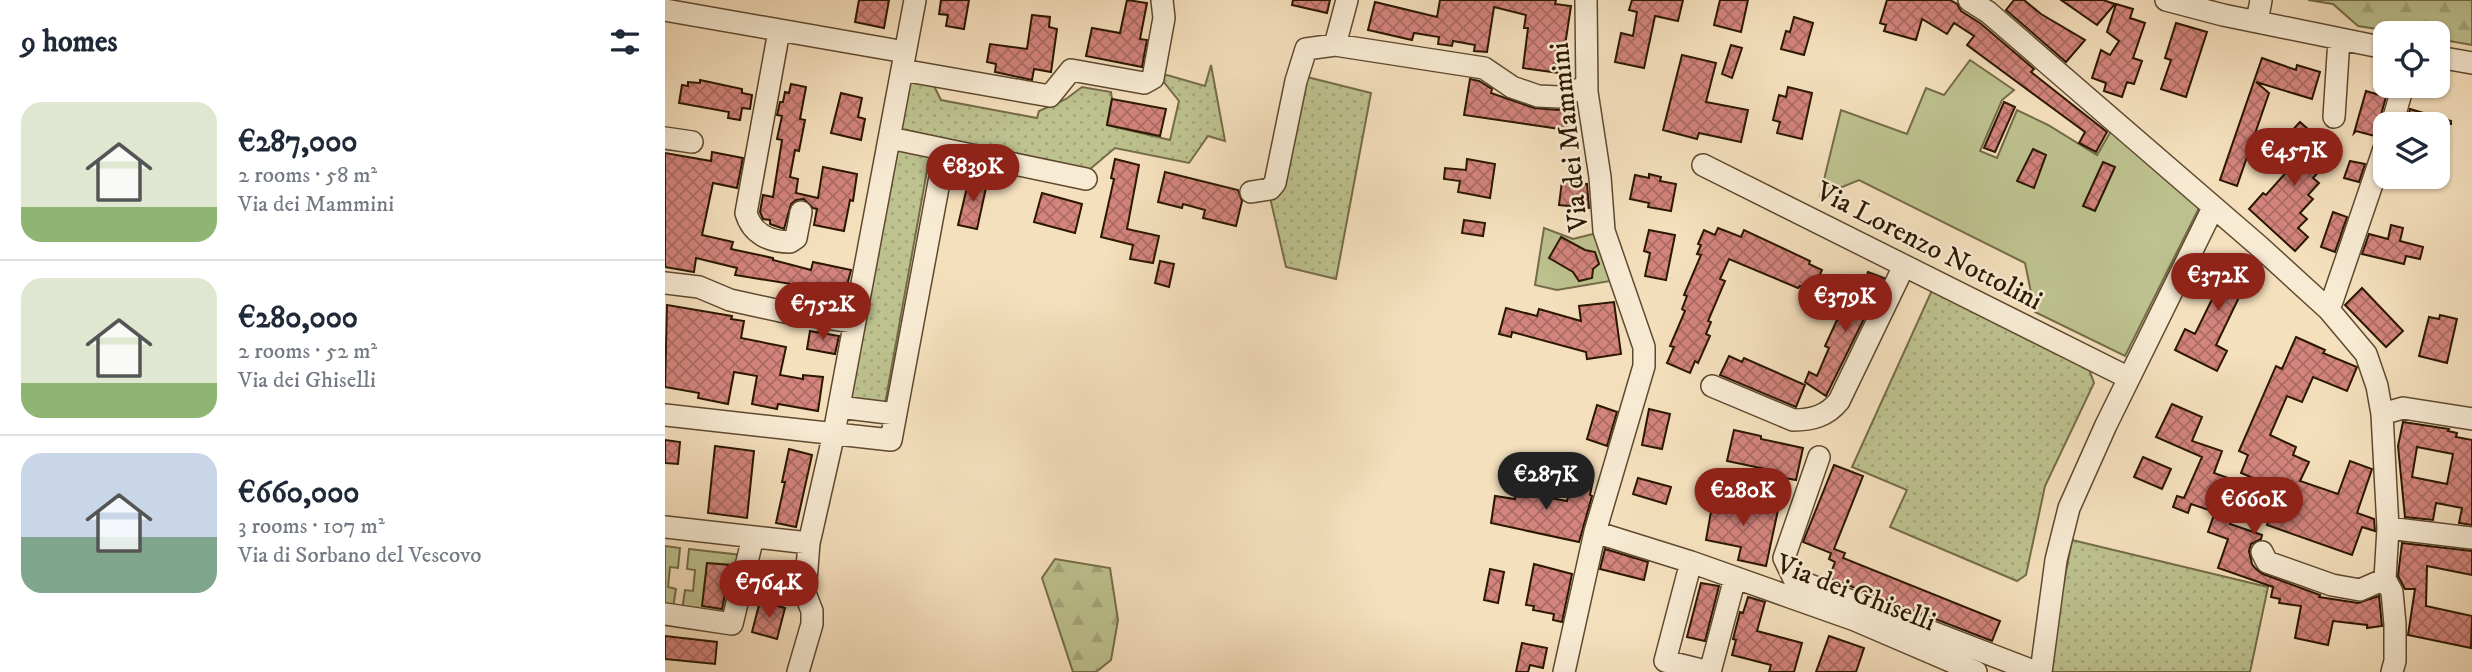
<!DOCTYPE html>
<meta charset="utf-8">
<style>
:root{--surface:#fff;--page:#f6f6f7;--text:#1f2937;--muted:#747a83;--line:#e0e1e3;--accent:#8f2418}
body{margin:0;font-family:"IM FELL DW Pica",serif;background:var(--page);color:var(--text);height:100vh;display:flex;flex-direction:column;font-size:26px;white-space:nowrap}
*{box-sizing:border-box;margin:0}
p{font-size:23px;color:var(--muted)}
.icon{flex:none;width:38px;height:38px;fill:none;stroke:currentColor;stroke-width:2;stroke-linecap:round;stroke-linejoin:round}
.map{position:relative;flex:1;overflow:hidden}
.sheet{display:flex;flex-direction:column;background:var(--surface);width:665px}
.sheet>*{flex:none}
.buttons{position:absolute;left:1708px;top:21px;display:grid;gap:14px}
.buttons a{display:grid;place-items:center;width:77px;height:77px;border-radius:14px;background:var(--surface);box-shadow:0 2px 5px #0004;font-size:35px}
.price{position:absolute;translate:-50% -60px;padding:0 16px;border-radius:24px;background:var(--accent);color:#fff;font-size:23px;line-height:46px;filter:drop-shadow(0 2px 4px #0008)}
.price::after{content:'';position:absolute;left:50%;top:42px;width:21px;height:16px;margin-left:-10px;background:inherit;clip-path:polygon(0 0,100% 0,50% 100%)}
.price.current{background:#222;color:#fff}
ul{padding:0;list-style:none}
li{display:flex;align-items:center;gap:21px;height:175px;padding:0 21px}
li+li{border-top:2px solid var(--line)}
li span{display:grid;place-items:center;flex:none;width:196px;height:140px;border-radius:21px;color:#555}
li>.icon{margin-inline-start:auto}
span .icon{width:84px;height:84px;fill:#fffc;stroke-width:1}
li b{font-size:30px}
h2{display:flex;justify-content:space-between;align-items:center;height:84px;padding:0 21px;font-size:30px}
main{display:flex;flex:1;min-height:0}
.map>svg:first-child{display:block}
.grass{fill:url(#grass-dots);stroke:#746c48;stroke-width:2}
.forest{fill:url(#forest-firs);stroke:#746c48;stroke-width:2}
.garden{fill:#bdc28f;stroke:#746c48;stroke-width:2}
.building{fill:url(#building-cross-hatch);stroke:#2b1700;stroke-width:2;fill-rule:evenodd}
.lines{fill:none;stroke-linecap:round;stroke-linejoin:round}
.minor-casing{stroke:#5e492f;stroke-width:24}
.minor{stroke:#f8ebd4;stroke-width:21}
.labels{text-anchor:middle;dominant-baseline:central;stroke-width:5;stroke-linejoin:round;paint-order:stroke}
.street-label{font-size:28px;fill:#2b1700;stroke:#f8ebd4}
</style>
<main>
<section class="sheet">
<h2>9 homes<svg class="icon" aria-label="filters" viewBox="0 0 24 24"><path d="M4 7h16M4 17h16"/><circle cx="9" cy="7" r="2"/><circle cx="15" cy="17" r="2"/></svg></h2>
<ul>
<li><span style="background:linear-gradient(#dfe7d0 75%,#8fb573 0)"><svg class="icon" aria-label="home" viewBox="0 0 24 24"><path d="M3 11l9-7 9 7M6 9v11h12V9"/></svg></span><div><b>€287,000</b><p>2 rooms · 58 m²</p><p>Via dei Mammini</p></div></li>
<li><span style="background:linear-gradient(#dfe7d0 75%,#8fb573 0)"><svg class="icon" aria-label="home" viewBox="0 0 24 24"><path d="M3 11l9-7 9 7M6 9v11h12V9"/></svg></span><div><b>€280,000</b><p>2 rooms · 52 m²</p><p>Via dei Ghiselli</p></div></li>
<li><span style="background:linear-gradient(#c9d6e8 60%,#7fa58c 0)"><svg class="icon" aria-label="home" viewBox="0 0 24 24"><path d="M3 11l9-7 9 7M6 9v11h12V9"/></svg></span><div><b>€660,000</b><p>3 rooms · 107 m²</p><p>Via di Sorbano del Vescovo</p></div></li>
</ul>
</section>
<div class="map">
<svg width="1807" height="672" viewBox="0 0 1807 672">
<defs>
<pattern id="grass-dots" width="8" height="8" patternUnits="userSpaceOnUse" patternTransform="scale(1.75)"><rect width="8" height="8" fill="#bdc28f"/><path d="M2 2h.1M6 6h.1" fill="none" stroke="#a3a67a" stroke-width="1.8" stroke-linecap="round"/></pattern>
<pattern id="forest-firs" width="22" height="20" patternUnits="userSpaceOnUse" patternTransform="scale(1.75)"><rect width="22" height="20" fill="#bdc28f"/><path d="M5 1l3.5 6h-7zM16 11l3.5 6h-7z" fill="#a3a67a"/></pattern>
<pattern id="building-cross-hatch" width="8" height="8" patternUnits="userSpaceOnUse" patternTransform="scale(1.75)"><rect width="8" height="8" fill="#d3847d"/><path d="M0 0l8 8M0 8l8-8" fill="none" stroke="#ab6b64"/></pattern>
</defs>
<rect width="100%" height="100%" fill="#f5e0bd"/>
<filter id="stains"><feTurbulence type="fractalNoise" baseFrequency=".00286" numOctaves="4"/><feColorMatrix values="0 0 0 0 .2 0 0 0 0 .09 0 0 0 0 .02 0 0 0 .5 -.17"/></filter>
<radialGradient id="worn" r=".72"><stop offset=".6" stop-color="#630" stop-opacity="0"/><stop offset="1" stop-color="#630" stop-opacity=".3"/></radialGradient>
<!-- grass -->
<path class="grass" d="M546 65 560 141 543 136 524 163 450 148 424 170 232 128 241 81 269 86 276 100 372 118 374 111 401 99 417 87 446 92 447 99 442 125 505 140 514 101 498 81 497 76 502 75 540 86Z
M638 76 706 93 671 279 621 267 604 193Z
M230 147 265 154 220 404 182 401Z
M1268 288 1422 364 1429 383 1380 486 1361 575 1352 581 1225 527 1242 490 1187 467Z
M1407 540 1603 587 1585 672H1382Z"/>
<!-- forest -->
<path class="forest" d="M1643 0H1807V45L1773 39V33H1737L1693 26 1668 4Z
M390 559 445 568 453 620 446 660 431 672H408L377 578Z"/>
<!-- garden -->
<path class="garden" d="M1305 60 1349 90 1337 100 1315 151 1332 158 1352 110 1383 125 1432 155 1446 131 1534 208 1460 356 1370 312 1360 263 1194 180 1155 196 1176 110 1242 134 1261 88 1279 95Z
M879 228 908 239 936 232 951 280 892 290 870 285Z
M0 546 15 548 13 568 5 567 3 587 11 589 8 608 0 607Z
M24 549 76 555 69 616 17 610 20 590 28 591 30 570 22 569Z"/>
<!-- building -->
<path class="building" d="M194 0H224L219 28 190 22Z
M276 0H304L299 29 281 26 283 15 274 14Z
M462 0 482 3 475 39 482 40 477 67 421 56 427 28 455 33Z
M628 0H665L662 13 627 5Z
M775 0H891L890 4 906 6 899 52 905 53 902 74 858 68 863 28H859L861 15 829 7 822 52 809 51 810 45 788 41 787 46 773 44 774 37 749 33 747 40 703 30 710 2 772 17Z
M967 0H1018L1013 21 990 16 979 68 950 62 956 33 968 36 972 12 964 10Z
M1055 0H1083L1076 32 1049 25Z
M1222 0H1285L1292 4 1296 11 1315 23 1369 69 1366 72 1442 132 1431 152 1414 143 1420 132 1302 45 1309 36 1289 23 1282 34 1257 19 1251 40 1219 31 1221 25 1215 23Z
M1349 0H1359L1376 14 1420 40 1401 62 1341 10Z
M1396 0H1438L1450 4 1432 25Z
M1451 4 1468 9 1465 18 1480 23 1468 58 1477 61 1469 84 1462 82 1457 97 1439 91 1441 83 1427 78 1436 50 1445 55 1454 41 1442 32Z
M367 15 385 17 384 27 392 29 386 72 369 69 367 80 330 72 331 64 322 62 325 44 362 49Z
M1129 17 1148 23 1139 55 1116 49 1121 31 1125 32Z
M1511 23 1542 32 1521 97 1496 89 1506 60 1500 58Z
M1066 45 1077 48 1067 78 1057 74Z
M1017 55 1051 63 1041 102 1083 110 1076 142 1034 133 1032 139 998 130Z
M1597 58 1631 70 1632 65 1655 72 1647 99 1591 82 1604 93 1572 186 1555 180Z
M805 79 814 81 827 89 826 93 869 108 893 110 905 107 902 130 799 115Z
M35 80 77 89V93L87 95 85 109 77 108 75 120 63 118 64 112 14 103 17 85 23 86V82L35 83Z
M126 84 141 87 135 119 140 120 134 151 130 150 125 177 133 179 131 193 153 198 158 167 192 174 188 201 185 200 179 231 149 225 152 209 148 208 139 199 131 200 126 204 119 229 105 224V220L98 219 95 212 98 195 108 197 117 140 112 139 117 116 112 115 115 102H118L120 92 124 93Z
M1123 87 1147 93 1137 139 1112 133 1115 122 1108 120 1114 95 1121 97Z
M1701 91 1721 97 1710 136 1691 131 1689 133Z
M176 93 197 98 193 117 200 119 196 140 166 133Z
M447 99 501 109 495 136 442 125Z
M1339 102 1350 107 1330 152 1319 148Z
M1745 109 1786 121V124H1741Z
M1635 122 1670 153 1648 178 1654 183 1643 195 1648 199 1635 213 1642 219 1633 228 1643 237 1630 251 1584 209 1598 193 1601 195 1626 167 1618 160 1634 141 1625 133Z
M1368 149 1381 155 1369 188 1352 181Z
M47 152 78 158 72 188 48 183 37 235 68 242 66 249 108 258V260L146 270 148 262 186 270 179 297 151 290V288L70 275 72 268 31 258 29 272 0 267V153L46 161Z
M450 159 474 165 462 229 494 236 488 263 465 259 468 245 436 237 449 179 446 178Z
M802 159 830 164 825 198 793 192 795 181 779 179 780 168 801 170Z
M1685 161 1700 164 1694 182 1679 178Z
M1438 162 1450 167 1430 211 1418 206Z
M500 172 573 190 577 201 571 226 538 218 540 210 518 204 517 208 493 202Z
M984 174 996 177 995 181 1011 184 1006 211 983 207 984 203 965 199 970 175 984 178Z
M304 179 322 183 312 229 293 225Z
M897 181 922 184 924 208 894 205Z
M377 193 417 204 410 233 369 222Z
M1668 212 1682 217 1670 252 1656 247Z
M799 220 820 223 818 236 797 233Z
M1726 225 1738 228 1735 241 1758 247 1755 259 1741 256 1739 264 1697 254 1704 234 1723 239Z
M1053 228 1076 237 1079 230 1145 261 1144 264 1157 270 1148 291 1135 286 1133 288 1064 259 1055 279 1060 281 1043 321 1046 322 1041 334 1045 336 1033 363 1030 361 1025 373 1002 363 1009 347 1005 346 1020 311 1017 309 1022 296 1019 295 1036 255 1032 254 1036 245 1033 244 1039 230 1050 235Z
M984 230 1010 235 1001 280 980 276 985 253 979 251Z
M896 237 920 250 930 252 934 264 928 269 927 278 914 281 908 272 884 258Z
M1555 254 1597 274 1588 293 1578 289 1551 345 1562 351 1552 371 1510 350 1520 329 1530 334 1557 279 1546 274Z
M495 261 509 264 504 287 490 283Z
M1203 272 1219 278 1161 396 1140 382 1144 372 1152 376 1164 348 1160 346 1172 320 1175 321 1179 313 1182 314 1196 279 1200 280Z
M1697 288 1738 331 1721 347 1680 305Z
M949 302 956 354 922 359 921 352 847 332 846 337 834 334 841 308 872 316 874 309 916 321 914 306Z
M2 305 67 316 66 319 79 321 76 338 121 347 115 375 138 379V375L158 377 153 411 113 404 112 409 87 404 92 376 69 372 63 404 33 398 34 393 0 387Z
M1775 315 1792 319 1782 363 1754 356 1764 317 1774 319Z
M145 331 174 336 170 354 142 349Z
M1631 337 1660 350 1658 353 1692 367 1682 391 1648 377 1637 402 1622 396 1605 435 1631 447 1628 455 1644 462 1635 481 1673 494 1685 461 1707 469 1692 513 1709 519 1710 531 1697 527 1687 555 1602 525 1614 489 1576 473 1583 455 1574 451 1611 366 1617 369Z
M1064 356 1077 362 1079 358 1140 385 1131 407 1055 375Z
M1507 404 1537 417 1527 441 1557 451 1549 473 1580 484 1565 524 1597 535 1596 539 1586 544 1584 551 1587 564 1591 569 1598 574 1655 595 1654 597 1693 603 1714 596 1717 626 1702 628V625L1668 621 1663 645 1630 638 1636 606 1614 603 1615 599 1606 597 1608 587 1553 568 1563 539 1543 532 1550 512 1526 504 1523 513 1508 507 1512 496 1519 498 1537 457 1491 437Z
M932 405 952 412 942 446 922 439Z
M984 409 1005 414 997 449 977 445Z
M1738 422 1784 429 1783 431 1792 433 1791 437 1807 440V525L1794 523 1797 508 1771 503 1768 520 1740 517 1733 446ZM1752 447 1788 454 1782 484 1747 477Z
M1069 430 1096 436V439L1138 448 1131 480 1109 476 1110 471 1062 461Z
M0 440 15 442 13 464 0 463Z
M50 446 89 451 82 518 43 513Z
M124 449 147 455 131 527 111 523 120 482H117Z
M1478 457 1506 469 1497 489 1469 477Z
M1169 465 1198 476 1169 549 1180 553 1178 558 1335 621 1327 641 1164 578 1170 562 1164 559 1166 553 1138 542Z
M917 477 928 480 925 495 927 496 914 542 826 523 830 496 850 499 852 487 865 489 864 494 902 501 906 484 915 486Z
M973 478 1006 487 1001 504 968 494Z
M1049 495 1113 510 1101 566 1073 560 1076 547 1041 540Z
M1737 543 1807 551V575L1762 566 1761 606 1807 616 1806 648 1743 635 1750 589H1740L1733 576Z
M940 549 983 562 979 580 935 569Z
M42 563 66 565 57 609 37 606Z
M869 564 907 574 897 622 888 620 889 614 868 610 869 606 861 605Z
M825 569 839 572 833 603 819 600Z
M1036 583 1054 586 1040 641 1022 637Z
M1083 597 1100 602 1092 631 1137 643 1129 672H1104L1106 665 1067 655 1071 640 1068 639 1075 612 1078 613Z
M95 601 120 608 112 639 87 632Z
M0 636 52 642 50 664 0 659Z
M1164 636 1199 648 1191 672H1151Z
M857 643 882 648 878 668 865 665 863 672H851Z"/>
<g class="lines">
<defs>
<path id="minor" d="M1304 0 1323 12 1595 247 1664 310 1701 354 1712 386 1717 414 1723 528 1720 579 1727 592 1730 624V661L1727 672
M1501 0 1558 15 1720 48
M0 10 240 52
M1592 22 1596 0
M114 31 81 213C87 234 105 242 125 242L131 238 136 212
M670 45 682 0
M1773 57 1807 63
M237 70 385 96 406 70 479 83 488 78 499 18 497 0
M1669 117 1674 39
M1727 124 1736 93 1742 86
M0 138 27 142
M225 138 421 179
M1038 165 1464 378
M586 192 605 189 610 183 631 81 641 49 670 45 819 68 847 87 873 96 894 97 922 86
M0 283 34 287 65 300 120 312 189 322
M1664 310 1720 146
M1047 386 1128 420C1147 420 1162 416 1174 401L1239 266
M174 407 231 414
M1717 414 1738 408 1807 419
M0 415 226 440 280 150
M1154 457 1119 558 1129 579 1371 672
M0 527 144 543
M1723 528 1807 538
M930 532 1026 562 1190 620 1311 672
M1597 552 1602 562 1667 585 1695 590 1720 579
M1026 562 1000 661 1044 672
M0 614 67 624 88 537
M133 672 147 624V611L140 593 144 543 169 433 250 0
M899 672 930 532 979 366V347L939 231 935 177 922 92 921 0
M1045 672 1070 578
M1376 672 1391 560 1404 508 1441 425 1548 208"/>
</defs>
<!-- minor casing -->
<use href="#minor" class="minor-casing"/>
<!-- minor -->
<use href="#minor" class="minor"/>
</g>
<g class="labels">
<!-- street labels -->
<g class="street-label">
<text transform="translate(904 137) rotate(-96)">Via dei Mammini</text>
<text transform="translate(1264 246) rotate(27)">Via Lorenzo Nottolini</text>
<text transform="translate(1191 593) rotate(21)">Via dei Ghiselli</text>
</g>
</g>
<rect width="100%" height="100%" filter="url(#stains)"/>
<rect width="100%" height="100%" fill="url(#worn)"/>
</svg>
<div class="buttons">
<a><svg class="icon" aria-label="locate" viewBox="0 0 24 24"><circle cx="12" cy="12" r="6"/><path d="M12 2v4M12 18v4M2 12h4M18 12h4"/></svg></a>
<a><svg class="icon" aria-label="layers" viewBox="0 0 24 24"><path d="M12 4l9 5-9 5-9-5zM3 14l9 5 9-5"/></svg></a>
</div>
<b class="price" style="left:1629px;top:188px">€457K</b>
<b class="price" style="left:308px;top:204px">€839K</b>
<b class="price" style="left:1553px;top:313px">€372K</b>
<b class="price" style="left:1180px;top:334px">€379K</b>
<b class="price" style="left:158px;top:342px">€752K</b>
<b class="price current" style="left:881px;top:512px">€287K</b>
<b class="price" style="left:1078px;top:528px">€280K</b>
<b class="price" style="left:1589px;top:537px">€660K</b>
<b class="price" style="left:104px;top:620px">€764K</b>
</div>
</main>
